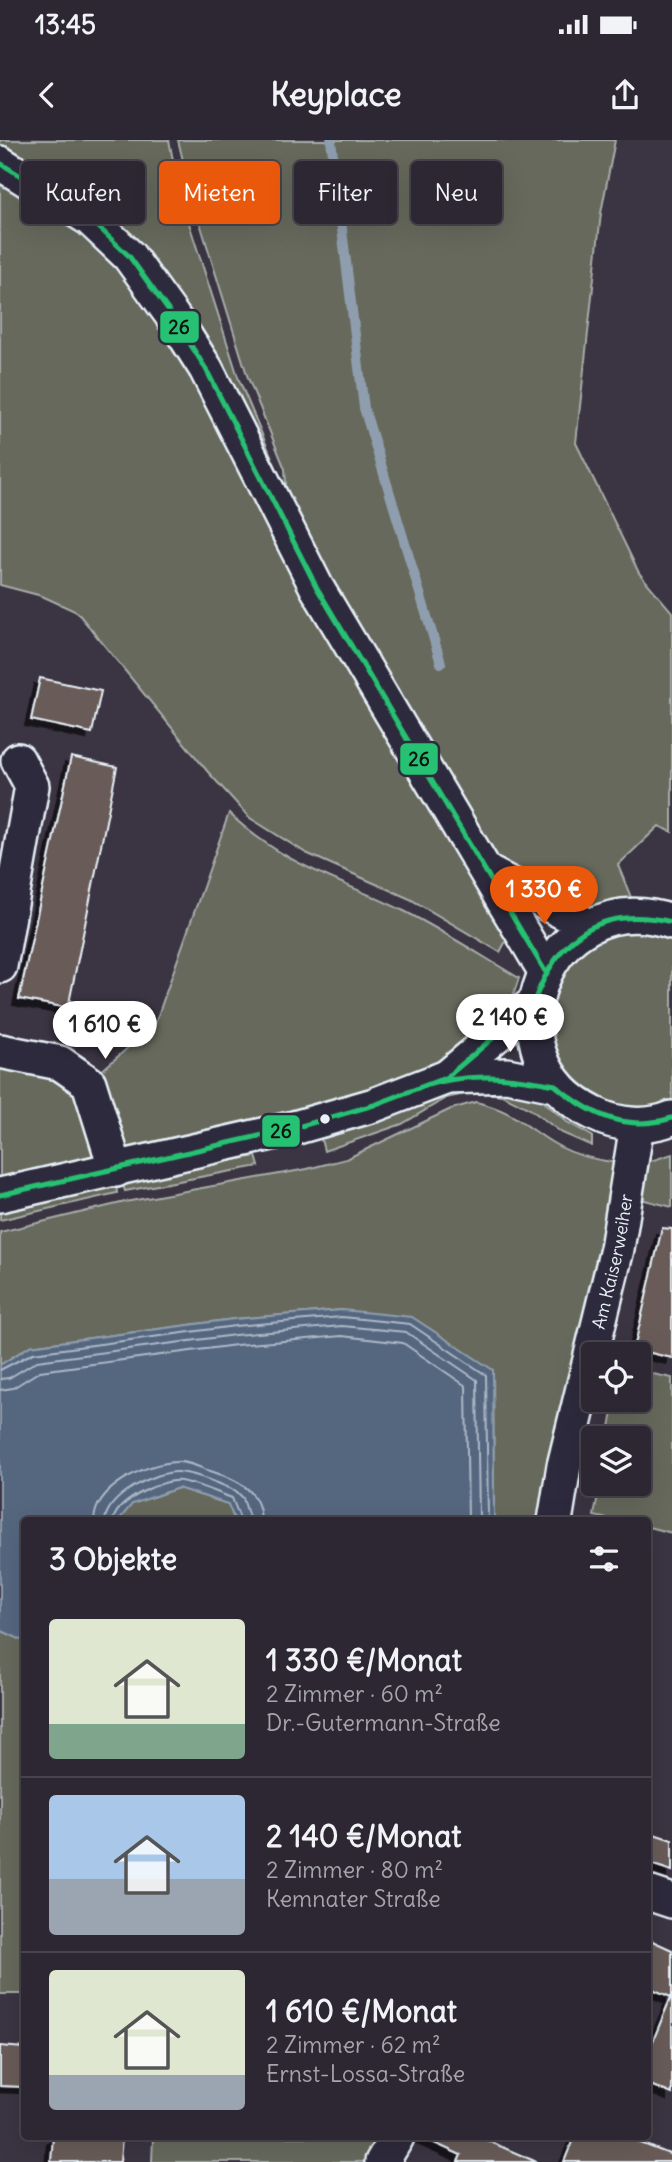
<!DOCTYPE html>
<html lang="de">
<meta charset="utf-8">
<style>
:root{--surface:#2c2732;--page:#342f3a;--text:#f1f3f6;--muted:#a6a5ac;--line:#48444d;--accent:#ea580c}
body{margin:0;font-family:Delius,sans-serif;background:var(--page);color:var(--text);height:100vh;display:flex;flex-direction:column;font-size:26px;white-space:nowrap}
*{box-sizing:border-box;margin:0}
p{font-size:23px;color:var(--muted)}
.icon{flex:none;width:38px;height:38px;fill:none;stroke:currentColor;stroke-width:2;stroke-linecap:round;stroke-linejoin:round}
.map{position:relative;flex:1;overflow:hidden}
.panel{position:absolute;left:21px;top:1377px;width:630px;height:623px;display:flex;flex-direction:column;background:var(--surface);border-radius:7px;box-shadow:0 7px 28px #0002,0 0 0 2px var(--line)}
.panel>*{flex:none}
.top-card{position:absolute;left:21px;top:21px;width:630px;height:63px;display:flex;gap:14px}
.buttons{position:absolute;left:581px;top:1202px;display:grid;gap:14px}
.buttons a{display:grid;place-items:center;width:70px;height:70px;border-radius:7px;background:var(--surface);box-shadow:0 7px 28px #0002,0 0 0 2px var(--line);font-size:35px}
.price{position:absolute;translate:-50% -60px;padding:0 16px;border-radius:24px;background:#fff;color:#222;font-size:23px;line-height:46px;filter:drop-shadow(0 2px 4px #0008)}
.price::after{content:'';position:absolute;left:50%;top:42px;width:21px;height:16px;margin-left:-10px;background:inherit;clip-path:polygon(0 0,100% 0,50% 100%)}
.price.selected{background:var(--accent);color:#fff}
ul{padding:0;list-style:none}
li{display:flex;align-items:center;gap:21px;height:175px;padding:0 28px}
li+li{border-top:2px solid var(--line)}
li span{display:grid;place-items:center;flex:none;width:196px;height:140px;border-radius:7px;color:#555}
li>.icon{margin-inline-start:auto}
span .icon{width:84px;height:84px;fill:#fffc;stroke-width:1}
li b{font-size:30px}
h2{display:flex;justify-content:space-between;align-items:center;height:84px;padding:0 28px;font-size:30px}
.chip{padding:0 24px;border-radius:7px;background:var(--surface);box-shadow:0 7px 28px #0002,0 0 0 2px var(--line);font-size:24px;line-height:63px}
.chip.selected{background:var(--accent);color:#fff}
.status{display:flex;justify-content:space-between;align-items:center;height:49px;padding:0 35px;background:var(--surface);direction:ltr}
.status svg{height:19px;fill:currentColor}
header{display:flex;justify-content:space-between;align-items:center;height:91px;padding:0 28px;background:var(--surface);font-size:32px;font-weight:700}
.map>svg:first-child{display:block}
.green{fill:#66695b;stroke:#a7adaa;stroke-width:2}
.water{fill:#54667f;stroke:#8f9eaf;stroke-width:2}
.lines{fill:none;stroke-linecap:round;stroke-linejoin:round}
.shore{stroke:#adb9c8;stroke-width:2}
.stream{stroke:#8f9eaf;stroke-width:10}
.building{fill:#695c58;stroke:#e8f1f8;stroke-width:2;filter:url(#shadow)}
.minor-casing{stroke:#e8f1f8;stroke-width:38}
.minor{stroke:#2f2a3d;stroke-width:33}
.bus-1-casing{stroke:#2f2a3d;stroke-width:10}
.bus-1{stroke:#26c172;stroke-width:5}
.bus-dot{fill:#e8f1f8;stroke:#2f2a3d;stroke-width:2.5}
.labels{text-anchor:middle;dominant-baseline:central;stroke-width:5;stroke-linejoin:round;paint-order:stroke}
.street-label{font-size:18px;fill:#e8f1f8;stroke:#2f2a3d}
.line-badge{stroke:#2f2a3d;stroke-width:2.5}
.pale-badge-label{font-size:19px;text-anchor:middle;font-weight:bold;fill:#111}
</style>
<div class="status"><b>13:45</b><svg viewBox="0 0 49 12"><path d="M0 12V9h3v3zM5 12V6h3v6zM10 12V3h3v9zM15 12V0h3v12zM26 1h20v11H26zM47 4h2v5h-2z"/></svg></div>
<header><svg class="icon" aria-label="back" viewBox="0 0 24 24"><path d="M15 5l-7 7 7 7"/></svg>Keyplace<svg class="icon" aria-label="share" viewBox="0 0 24 24"><path d="M12 15V3M7 8l5-5 5 5M5 13v7h14v-7"/></svg></header>
<div class="map">
<svg width="672" height="2022" viewBox="0 0 672 2022">
<defs>
<filter id="shadow"><feDropShadow dx="-6" dy="6" stdDeviation="0" flood-color="#0009"/></filter>
</defs>
<rect width="100%" height="100%" fill="#3b3442"/>
<filter id="ink" filterUnits="userSpaceOnUse"><feTurbulence type="fractalNoise" baseFrequency=".0143" numOctaves="2"/><feDisplacementMap in="SourceGraphic" scale="14" xChannelSelector="R" yChannelSelector="G"/><feConvolveMatrix kernelMatrix="1 2 1 2 8 2 1 2 1" color-interpolation-filters="sRGB"/></filter>
<g filter="url(#ink)">
<!-- green -->
<path class="green" d="M0 0H169L180 55 239 240 278 332 272 335 216 221 0 9Z
M178 0H615L601 73 576 303 639 433 672 472V692L659 686 618 725 632 760 588 771 499 727 426 613 287 361 285 329 248 238 191 54Z
M0 36 82 89 119 123 164 184 507 799 500 812 410 759 306 713 250 678 208 632 77 472 42 456 0 445Z
M229 673C282 725 339 739 402 770 442 790 480 815 519 838L510 865 439 927 369 953 121 1017 99 933 155 884Z
M649 792 672 799V959C659 967 640 969 625 966 543 954 520 847 592 803 609 793 630 793 649 792Z
M0 926 56 935 83 952 102 1024 0 1045Z
M509 947 543 961 567 982 592 996V1006L562 993 530 969 502 955 474 952 446 958 402 984 324 1011 321 999 377 980 451 948Z
M476 962C514 971 522 984 553 1003 576 1017 602 1021 627 1024L546 1381H494L493 1230 466 1215 342 1170 234 1179 30 1206 0 1225V1092L125 1062 307 1029 346 1019 451 969Z
M672 1014V1067L633 1057 638 1025Z
M256 1016 259 1026 125 1051 121 1040Z
M116 1041 117 1053 0 1080V1066Z
M639 1231 672 1238V1393L648 1387V1381H617L594 1376 600 1344H639V1298H608L615 1260H639Z
M178 1348 228 1364 235 1381H118L132 1364Z
M0 1490 24 1501V1854H0Z
M153 1997H385L370 2022H152Z"/>
<!-- water -->
<path class="water" d="M342 1170 412 1177 493 1230 494 1381H235L228 1364 178 1348 132 1364 118 1381H24V1501L0 1490V1225L30 1206 234 1179Z"/>
<g class="lines">
<!-- shore -->
<path class="shore" d="M0 1230 33 1213 235 1186 342 1177 410 1184 486 1235 488 1381
M0 1239 9 1238 37 1221 235 1195 342 1186 406 1192 477 1240 479 1381
M0 1250 13 1248 40 1231 236 1205 342 1196 403 1203 466 1246 468 1381
M94 1381C95 1347 146 1323 176 1322 186 1321 197 1326 207 1330 235 1339 260 1347 261 1381
M105 1381C106 1356 156 1331 178 1332 196 1333 220 1344 236 1351L243 1358 250 1381
M113 1381C116 1361 162 1339 180 1341 196 1343 216 1352 232 1358L241 1381"/>
<!-- stream -->
<path class="stream" d="M331 0 364 268 441 523"/>
</g>
<!-- building -->
<path class="building" d="M40 538 101 551 92 593 31 580Z
M71 617 117 627 68 868 19 859Z
M662 1088 672 1089V1218L634 1209Z
M648 1692 672 1700V1731L648 1723Z
M648 1799 672 1810V1954L648 1944V1913L671 1857 648 1847Z
M0 1906 24 1908V1947L0 1946Z
M53 1997H122L120 2022H51Z
M421 1997H479L537 2022H458L461 2015Z
M574 1997H625L672 2015V2022H564Z"/>
<g class="lines">
<defs>
<g id="minor">
<path d="M0 23 90 79 129 116 173 177 206 229 317 448 545 831"/>
<path d="M489 733 589 786"/>
<path d="M672 782C547 739 477 917 595 974 618 986 648 988 672 978"/>
<path d="M0 826 32 646 18 620"/>
<path d="M0 911 60 923 89 943 116 1030"/>
<path d="M447 937 533 864"/>
<path d="M0 1055 294 988 374 965 447 937 507 935 555 945"/>
<path id="s1" d="M555 1381 564 1326 617 1109 637 985"/>
<path d="M648 1753 672 1761"/>
<path d="M382 2022 397 1997"/>
</g>
</defs>
<!-- minor casing -->
<use href="#minor" class="minor-casing"/>
<!-- minor -->
<use href="#minor" class="minor"/>
<defs>
<path id="bus-1" d="M0 23 90 79 129 116 173 177 206 229 317 448 545 831
M533 864C558 796 599 765 672 782
M555 945C590 975 626 992 672 978
M421 947C466 932 509 936 555 945
M0 1055 294 988 374 965 447 937 533 864"/>
</defs>
<!-- bus-1 casing -->
<use href="#bus-1" class="bus-1-casing"/>
<!-- bus-1 -->
<use href="#bus-1" class="bus-1"/>
</g>
</g>
<!-- markers -->
<circle class="bus-dot" cx="325" cy="979" r="6"/>
<g class="labels">
<!-- street labels -->
<g class="street-label">
<text stroke="none"><textPath href="#s1" startOffset="266">Am Kaiserweiher</textPath></text>
</g>
</g>
<g class="line-badge">
<rect x="159" y="170" width="41" height="34" rx="7" fill="#26c172"/>
<rect x="399" y="602" width="40" height="34" rx="7" fill="#26c172"/>
<rect x="261" y="974" width="40" height="34" rx="7" fill="#26c172"/>
</g>
<g class="pale-badge-label">
<text x="179" y="194">26</text>
<text x="419" y="626">26</text>
<text x="281" y="998">26</text>
</g>
</svg>
<div class="buttons">
<a><svg class="icon" aria-label="locate" viewBox="0 0 24 24"><circle cx="12" cy="12" r="6"/><path d="M12 2v4M12 18v4M2 12h4M18 12h4"/></svg></a>
<a><svg class="icon" aria-label="layers" viewBox="0 0 24 24"><path d="M12 4l9 5-9 5-9-5zM3 14l9 5 9-5"/></svg></a>
</div>
<b class="price selected" style="left:544px;top:786px">1 330 €</b>
<b class="price" style="left:510px;top:914px">2 140 €</b>
<b class="price" style="left:105px;top:921px">1 610 €</b>
<div class="top-card">
<a class="chip">Kaufen</a>
<a class="chip selected">Mieten</a>
<a class="chip">Filter</a>
<a class="chip">Neu</a>
</div>
<section class="panel">
<h2>3 Objekte<svg class="icon" aria-label="filters" viewBox="0 0 24 24"><path d="M4 7h16M4 17h16"/><circle cx="9" cy="7" r="2"/><circle cx="15" cy="17" r="2"/></svg></h2>
<ul>
<li><span style="background:linear-gradient(#dfe7d0 75%,#7fa58c 0)"><svg class="icon" aria-label="home" viewBox="0 0 24 24"><path d="M3 11l9-7 9 7M6 9v11h12V9"/></svg></span><div><b>1 330 €/Monat</b><p>2 Zimmer · 60 m²</p><p>Dr.-Gutermann-Straße</p></div></li>
<li><span style="background:linear-gradient(#a9c7e8 60%,#9aa5b1 0)"><svg class="icon" aria-label="home" viewBox="0 0 24 24"><path d="M3 11l9-7 9 7M6 9v11h12V9"/></svg></span><div><b>2 140 €/Monat</b><p>2 Zimmer · 80 m²</p><p>Kemnater Straße</p></div></li>
<li><span style="background:linear-gradient(#dfe7d0 75%,#9aa5b1 0)"><svg class="icon" aria-label="home" viewBox="0 0 24 24"><path d="M3 11l9-7 9 7M6 9v11h12V9"/></svg></span><div><b>1 610 €/Monat</b><p>2 Zimmer · 62 m²</p><p>Ernst-Lossa-Straße</p></div></li>
</ul>
</section>
</div>
